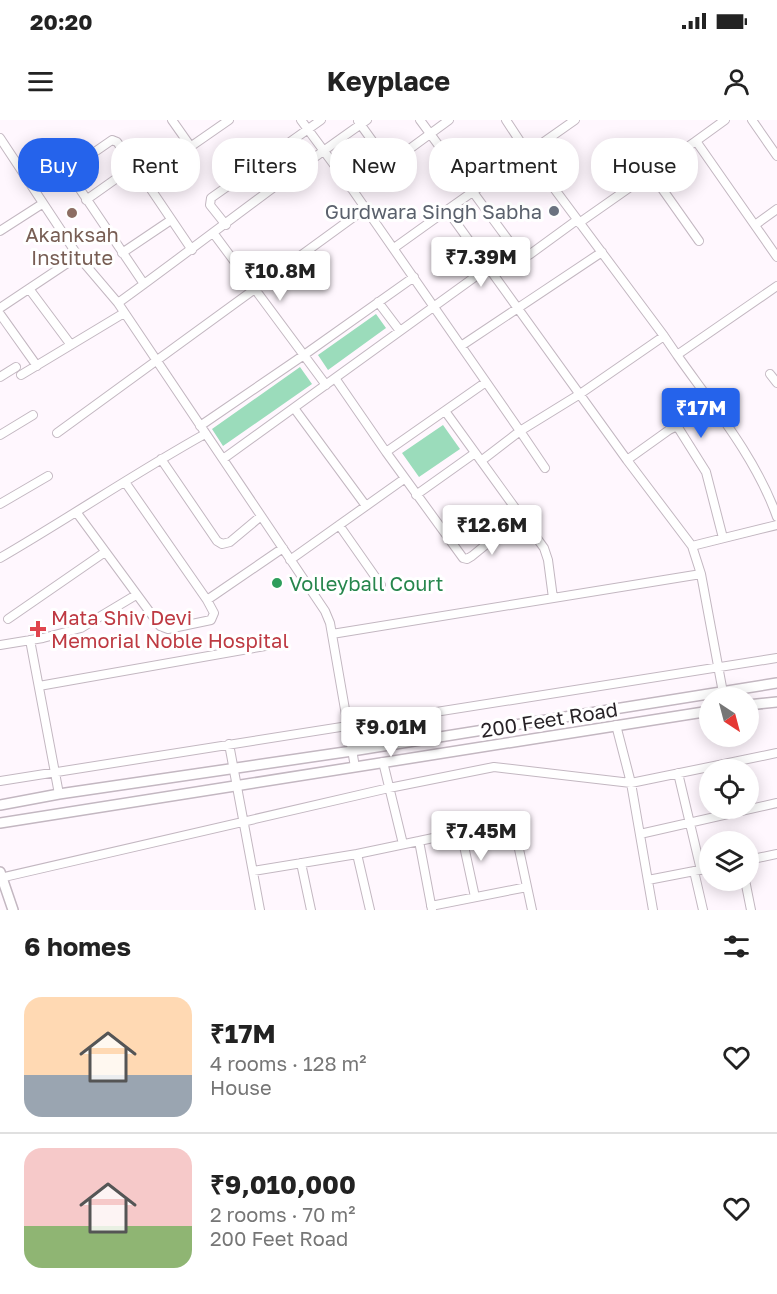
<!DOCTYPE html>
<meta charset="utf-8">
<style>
:root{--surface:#fff;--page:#f6f6f6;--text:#222;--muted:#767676;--line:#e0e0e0;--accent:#2563eb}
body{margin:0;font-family:"Golos Text",sans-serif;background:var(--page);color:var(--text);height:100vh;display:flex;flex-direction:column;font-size:22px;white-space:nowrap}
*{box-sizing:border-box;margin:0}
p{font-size:20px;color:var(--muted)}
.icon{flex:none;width:33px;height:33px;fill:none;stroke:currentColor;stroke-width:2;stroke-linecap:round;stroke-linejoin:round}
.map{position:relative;height:790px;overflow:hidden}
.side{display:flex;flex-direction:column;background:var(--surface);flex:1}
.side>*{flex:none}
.top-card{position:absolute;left:18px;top:18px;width:741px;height:54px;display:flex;gap:12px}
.needle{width:39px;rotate:144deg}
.controls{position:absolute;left:699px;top:567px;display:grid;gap:12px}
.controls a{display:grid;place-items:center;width:60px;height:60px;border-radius:50%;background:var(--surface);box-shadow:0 3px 15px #0003;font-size:30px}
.price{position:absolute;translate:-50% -51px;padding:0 14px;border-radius:6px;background:#fff;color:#222;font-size:20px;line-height:39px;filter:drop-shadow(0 2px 3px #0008)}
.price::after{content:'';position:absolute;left:50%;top:36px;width:18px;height:14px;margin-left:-9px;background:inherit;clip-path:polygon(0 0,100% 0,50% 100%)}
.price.on{background:var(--accent);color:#fff}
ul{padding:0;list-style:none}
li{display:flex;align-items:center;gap:18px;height:150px;padding:0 24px}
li+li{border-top:2px solid var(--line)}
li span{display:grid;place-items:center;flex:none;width:168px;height:120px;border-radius:18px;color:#555}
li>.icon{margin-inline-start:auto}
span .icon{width:72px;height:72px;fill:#fffc;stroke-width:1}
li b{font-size:26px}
h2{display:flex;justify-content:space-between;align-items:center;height:72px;padding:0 24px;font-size:26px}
.tag{padding:0 21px;border-radius:24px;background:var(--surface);box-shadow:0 3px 15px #0003;font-size:21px;line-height:54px}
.tag.on{background:var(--accent);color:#fff}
.status{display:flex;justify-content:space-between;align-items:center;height:42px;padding:0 30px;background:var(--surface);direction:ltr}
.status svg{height:16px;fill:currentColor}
header{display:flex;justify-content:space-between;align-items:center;height:78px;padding:0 24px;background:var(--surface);font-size:27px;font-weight:700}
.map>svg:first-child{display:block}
.green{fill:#9bdcbb}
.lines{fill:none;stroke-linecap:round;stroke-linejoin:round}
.minor-casing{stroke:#c3b7c1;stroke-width:10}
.tertiary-casing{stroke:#c3b7c1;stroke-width:12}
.minor{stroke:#fff;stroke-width:8}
.tertiary{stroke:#fff;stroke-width:9}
.worship-dot{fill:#6b7280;stroke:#fff;stroke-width:2}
.education-dot{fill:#8d6e63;stroke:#fff;stroke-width:2}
.leisure-dot{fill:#2e9e5b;stroke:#fff;stroke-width:2}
.health-dot{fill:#e0444e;stroke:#fff;stroke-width:2}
.labels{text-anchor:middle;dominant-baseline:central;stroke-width:6;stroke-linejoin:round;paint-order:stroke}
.worship-label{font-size:20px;fill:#5b616d;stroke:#fff;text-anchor:end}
.education-label{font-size:20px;fill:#785e54;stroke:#fff}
.leisure-label{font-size:20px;fill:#27864d;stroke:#fff;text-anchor:start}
.health-label{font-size:20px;fill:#be3a42;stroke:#fff;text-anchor:start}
.street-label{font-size:20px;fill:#272226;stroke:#fff}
</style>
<div class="status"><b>20:20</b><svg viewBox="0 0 49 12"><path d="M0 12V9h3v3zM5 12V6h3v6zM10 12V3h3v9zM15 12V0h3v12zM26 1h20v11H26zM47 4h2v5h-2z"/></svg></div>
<header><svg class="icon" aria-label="menu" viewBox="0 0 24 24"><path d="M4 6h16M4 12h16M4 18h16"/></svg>Keyplace<svg class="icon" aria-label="person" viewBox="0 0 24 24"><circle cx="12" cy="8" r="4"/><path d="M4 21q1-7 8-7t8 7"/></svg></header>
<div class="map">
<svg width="777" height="790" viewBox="0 0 777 790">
<rect width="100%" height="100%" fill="#fff7fe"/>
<!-- green -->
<path class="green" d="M376 194 386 208 328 250 318 235Z
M300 247 312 264 223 326 212 309Z
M443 305 460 329 419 357 402 333Z"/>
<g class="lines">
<defs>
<path id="minor" d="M172 0 191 27
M301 0 352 69
M420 0 520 136 529 135 577 100
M506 0 527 32 664 216
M752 0 777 36
M358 1 389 44 352 69 520 311 580 274 664 216 677 235 777 166
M0 18 78 136 118 183
M696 21 725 0
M389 44 449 0
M651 53 699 121
M144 59 117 22 112 20 73 47 69 53 144 164
M86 80 134 46
M447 90 575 0
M579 103 696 21 777 137
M226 105 210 85 211 78 321 0
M755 105 777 89
M0 111 42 84
M214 114 326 265
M394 128 447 90 627 340 692 426
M192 130 144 59 229 0
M122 133 171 100
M30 170 71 225
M378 182 400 211
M0 188 78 136
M0 194 37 246
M461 226 602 132
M677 235C713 286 756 338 777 397
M770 254 777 263
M21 255 124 193
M0 257 16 247
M335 258 386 332
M486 262 386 332 463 438 467 439 472 436 521 396
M294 288 366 386
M445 291 544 428 548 440 553 478
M200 306 304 235 414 157
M57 313 366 88
M0 315 33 295
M161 339 217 421 222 424 230 422 261 396
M223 339 490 146 514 130
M627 340 669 310 675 307 679 309 706 352 723 418
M481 341 520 311 545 348
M125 362 207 480 283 428
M416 375 475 333
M0 384 48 356
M77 393 160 506 168 509 211 500 214 493 207 480
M339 405 381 465
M0 438C69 398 135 353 205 314
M290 440 404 359
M8 499 105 432
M332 514 701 454
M30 520 59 674
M0 525 43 518 81 508 136 475
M39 566 271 525
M724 578 701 454 692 426 777 405
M616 605 631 663 653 790
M229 624 260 790
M383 642 403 724
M355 647 330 503 325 491 118 183C201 123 282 59 367 0
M678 653 701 750
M0 661 777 538
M461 712 475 777
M640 714 777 683
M357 734 419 721
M748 740 777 734
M301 743 311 790
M253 751 357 734 370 790
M694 751 703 790
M0 758 389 668 494 647 631 663 777 633
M648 760 710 748
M745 760 751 790
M431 786 527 767
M432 790 419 721 513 701 532 790"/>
<path id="tertiary" d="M748 585 777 582
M0 685 59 674 352 631 777 563
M0 703 710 591
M0 752 13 790"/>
</defs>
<!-- minor casing -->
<use href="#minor" class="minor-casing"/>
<!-- tertiary casing -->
<use href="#tertiary" class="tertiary-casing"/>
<!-- minor -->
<use href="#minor" class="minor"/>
<!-- tertiary -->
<use href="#tertiary" class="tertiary"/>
</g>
<!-- markers -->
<circle class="worship-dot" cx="554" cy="91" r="6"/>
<circle class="education-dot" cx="72" cy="93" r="6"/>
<circle class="leisure-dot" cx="277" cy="463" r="6"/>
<path class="health-dot" d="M35 500h6v6h6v6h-6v6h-6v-6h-6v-6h6z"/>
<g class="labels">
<!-- worship labels -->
<g class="worship-label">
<text x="542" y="91">Gurdwara Singh Sabha</text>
</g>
<!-- education labels -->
<g class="education-label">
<text x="72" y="114">Akanksah<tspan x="72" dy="23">Institute</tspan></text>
</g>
<!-- leisure labels -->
<g class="leisure-label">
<text x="289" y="463">Volleyball Court</text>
</g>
<!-- health labels -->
<g class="health-label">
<text x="51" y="497">Mata Shiv Devi<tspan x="51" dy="23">Memorial Noble Hospital</tspan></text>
</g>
<!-- street labels -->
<g class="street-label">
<text transform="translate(549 599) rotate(-9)">200 Feet Road</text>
</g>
</g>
</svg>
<div class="controls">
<a><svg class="needle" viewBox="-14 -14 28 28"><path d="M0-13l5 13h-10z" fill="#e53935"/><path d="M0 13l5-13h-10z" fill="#767676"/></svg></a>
<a><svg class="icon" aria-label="locate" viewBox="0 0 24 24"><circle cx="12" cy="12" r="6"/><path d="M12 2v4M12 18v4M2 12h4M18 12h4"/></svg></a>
<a><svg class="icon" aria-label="layers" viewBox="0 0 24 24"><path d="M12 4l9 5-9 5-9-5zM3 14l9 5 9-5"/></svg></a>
</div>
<b class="price" style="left:481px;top:168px">₹7.39M</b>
<b class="price" style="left:280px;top:182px">₹10.8M</b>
<b class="price on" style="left:701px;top:319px">₹17M</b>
<b class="price" style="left:492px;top:436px">₹12.6M</b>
<b class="price" style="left:391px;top:638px">₹9.01M</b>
<b class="price" style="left:481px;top:742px">₹7.45M</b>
<div class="top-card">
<a class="tag on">Buy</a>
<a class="tag">Rent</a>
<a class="tag">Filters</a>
<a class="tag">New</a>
<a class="tag">Apartment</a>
<a class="tag">House</a>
</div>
</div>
<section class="side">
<h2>6 homes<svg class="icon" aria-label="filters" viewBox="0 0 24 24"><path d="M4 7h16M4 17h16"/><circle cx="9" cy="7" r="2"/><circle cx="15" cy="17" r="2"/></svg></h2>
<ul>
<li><span style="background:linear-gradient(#ffd9b3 65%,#9aa5b1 0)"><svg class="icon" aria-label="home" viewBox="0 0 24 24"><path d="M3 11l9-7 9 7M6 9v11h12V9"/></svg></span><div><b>₹17M</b><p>4 rooms · 128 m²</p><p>House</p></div><svg class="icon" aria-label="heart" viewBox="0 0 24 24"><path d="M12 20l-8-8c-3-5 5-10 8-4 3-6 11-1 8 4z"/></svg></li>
<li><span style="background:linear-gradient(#f6c9c9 65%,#8fb573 0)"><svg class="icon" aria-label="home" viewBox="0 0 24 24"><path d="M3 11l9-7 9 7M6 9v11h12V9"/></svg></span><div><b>₹9,010,000</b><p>2 rooms · 70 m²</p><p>200 Feet Road</p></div><svg class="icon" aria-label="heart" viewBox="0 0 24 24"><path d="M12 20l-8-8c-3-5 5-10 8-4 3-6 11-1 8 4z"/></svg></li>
</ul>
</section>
